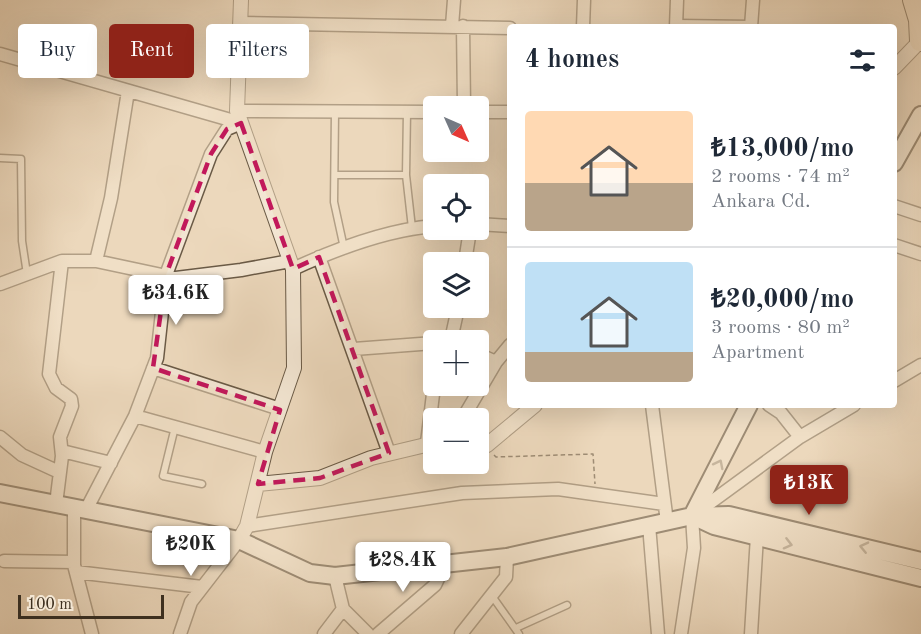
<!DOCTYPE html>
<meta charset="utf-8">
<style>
:root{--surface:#fff;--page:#f2f2f3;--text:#1f2937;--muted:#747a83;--line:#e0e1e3;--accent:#8f2418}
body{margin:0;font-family:"Old Standard TT",serif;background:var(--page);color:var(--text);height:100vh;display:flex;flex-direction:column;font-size:22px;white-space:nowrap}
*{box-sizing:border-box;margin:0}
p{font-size:20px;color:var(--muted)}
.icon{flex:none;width:33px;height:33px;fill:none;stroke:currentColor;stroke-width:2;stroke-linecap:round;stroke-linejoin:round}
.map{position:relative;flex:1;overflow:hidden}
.sheet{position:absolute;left:507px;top:24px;width:390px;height:384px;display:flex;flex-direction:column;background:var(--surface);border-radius:6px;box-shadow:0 6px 24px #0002}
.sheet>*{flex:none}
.guide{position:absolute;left:18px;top:24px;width:399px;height:54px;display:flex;gap:12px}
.needle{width:39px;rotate:135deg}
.controls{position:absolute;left:423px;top:96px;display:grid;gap:12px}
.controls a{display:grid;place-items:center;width:66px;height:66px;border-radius:6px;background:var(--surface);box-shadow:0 6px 24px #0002;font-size:30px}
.scale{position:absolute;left:18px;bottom:15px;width:146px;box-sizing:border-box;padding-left:6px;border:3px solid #3e301f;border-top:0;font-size:16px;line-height:21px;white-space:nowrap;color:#3e301f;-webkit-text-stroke:4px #f3e6d3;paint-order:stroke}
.price{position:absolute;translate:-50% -51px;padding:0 14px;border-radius:6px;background:#fff;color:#222;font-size:20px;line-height:39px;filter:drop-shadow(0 2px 3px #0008)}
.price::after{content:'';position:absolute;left:50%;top:36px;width:18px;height:14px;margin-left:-9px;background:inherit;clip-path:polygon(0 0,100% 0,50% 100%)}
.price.on{background:var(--accent);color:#fff}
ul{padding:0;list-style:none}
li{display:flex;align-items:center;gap:18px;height:150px;padding:0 18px}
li+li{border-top:2px solid var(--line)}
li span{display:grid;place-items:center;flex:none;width:168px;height:120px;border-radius:6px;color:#555}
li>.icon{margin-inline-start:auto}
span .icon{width:72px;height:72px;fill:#fffc;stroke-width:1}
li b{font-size:26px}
h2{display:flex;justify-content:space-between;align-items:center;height:72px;padding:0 18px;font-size:26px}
.chip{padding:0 21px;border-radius:6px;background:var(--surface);box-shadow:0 6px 24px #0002;font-size:21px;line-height:54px}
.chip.on{background:var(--accent);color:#fff}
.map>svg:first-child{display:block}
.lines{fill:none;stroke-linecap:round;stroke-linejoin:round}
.service-casing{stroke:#6a5a46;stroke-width:9}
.minor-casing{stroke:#6a5a46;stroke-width:15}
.tertiary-casing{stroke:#6a5a46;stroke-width:16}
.secondary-casing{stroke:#3e301f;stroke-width:20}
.trunk-casing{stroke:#3e301f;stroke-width:22}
.path{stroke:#3e301f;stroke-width:1.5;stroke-dasharray:4.5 3;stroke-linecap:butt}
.service{stroke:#f3e6d3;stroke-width:6}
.minor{stroke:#f3e6d3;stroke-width:12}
.tertiary{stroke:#f3e6d3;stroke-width:14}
.secondary{stroke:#f3e6d3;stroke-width:16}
.trunk{stroke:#ecd8bc;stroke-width:20}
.oneway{stroke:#988b79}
.marked{fill:none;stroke:#c2185b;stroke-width:4.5;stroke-dasharray:12 8;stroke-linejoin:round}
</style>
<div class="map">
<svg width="921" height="634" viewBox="0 0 921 634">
<rect width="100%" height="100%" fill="#ecd8bc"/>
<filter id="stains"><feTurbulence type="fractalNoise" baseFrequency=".00333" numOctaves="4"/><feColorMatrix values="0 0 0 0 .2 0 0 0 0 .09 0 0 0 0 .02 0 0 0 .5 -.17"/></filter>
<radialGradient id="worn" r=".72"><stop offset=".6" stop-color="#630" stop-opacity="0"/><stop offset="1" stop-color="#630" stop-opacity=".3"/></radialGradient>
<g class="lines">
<defs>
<path id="service" d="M677 23 751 24
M335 112 334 202 344 248
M407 112 406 175 412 228
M0 158 21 159 22 241 27 274
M335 175H406
M175 427 163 476 202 484
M492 596 519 634
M516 628 567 605"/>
<path id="minor" d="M240 23 510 28
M452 26 454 0
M463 26 464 106
M583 27 584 0
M676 27 677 0
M751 27 753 0
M0 54 241 123
M237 111 434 112
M478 112H510
M894 206 921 215
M478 224 510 226
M894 245 921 254
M319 257 389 453
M96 261 111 198 128 91
M465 262 470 230
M293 269C336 249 386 230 434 226
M0 284 62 261H96L176 278 241 270 290 261
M451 340 458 308
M354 349 434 343
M478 354 496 362
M153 368 280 409
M894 381 921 365
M652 405 667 522
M769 405 781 413 800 437
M135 416 265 452
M463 418 496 362 510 345
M0 437 22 455 59 472
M427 443 434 386
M62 451 111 463
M56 504 62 456 60 437 72 406 71 399 56 388 49 374 62 261
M74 508V565L92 634
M86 510 135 416 157 358 166 275 211 154 227 129 241 123
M649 525 658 634
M247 526 462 493 558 489 664 504
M4 561 74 562
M76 572 202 587
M335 576 343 609 368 634
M180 634 191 602 239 540
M324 634 343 609
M378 634 435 585 445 564
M461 634 506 577 507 557
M681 634 694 548 692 516 800 437 854 405
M751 634 757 536"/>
<path id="tertiary" d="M894 68 921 40
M478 444 487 445 535 405
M258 484 320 478 371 458 434 443
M239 540 247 526 265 452 294 368 293 269 237 111 241 0"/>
<path id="secondary" d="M894 163 921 115
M0 493 239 540 310 573 335 576 507 557 692 516 729 515 921 561
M692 516 749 405
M699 519 714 526 921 578"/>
<path id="trunk" d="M913 0 919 20 920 41"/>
</defs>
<!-- service casing -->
<use href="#service" class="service-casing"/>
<!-- minor casing -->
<use href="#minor" class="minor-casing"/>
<!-- tertiary casing -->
<use href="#tertiary" class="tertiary-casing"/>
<!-- secondary casing -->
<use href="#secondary" class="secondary-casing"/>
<!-- trunk casing -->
<use href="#trunk" class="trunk-casing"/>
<!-- path -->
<path class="path" d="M494 455 496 457 593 454 595 484"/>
<!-- service -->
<use href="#service" class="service"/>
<!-- minor -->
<use href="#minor" class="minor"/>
<!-- tertiary -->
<use href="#tertiary" class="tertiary"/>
<!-- secondary -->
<use href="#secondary" class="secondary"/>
<!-- trunk -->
<use href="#trunk" class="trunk"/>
</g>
<!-- one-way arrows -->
<defs><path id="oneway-chevron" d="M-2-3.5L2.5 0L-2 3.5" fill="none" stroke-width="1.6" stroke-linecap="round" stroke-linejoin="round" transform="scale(1.5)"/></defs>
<g class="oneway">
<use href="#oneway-chevron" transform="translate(719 464) rotate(-63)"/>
<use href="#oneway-chevron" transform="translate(788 544) rotate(14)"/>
<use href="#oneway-chevron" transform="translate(864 547) rotate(-167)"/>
</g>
<!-- marked area -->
<path d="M0 0H921V634H0ZM241 123 293 269 319 257 389 453 320 478 258 484 280 410 153 368 166 275 211 154 227 129Z" fill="#ecd8bc" fill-opacity=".55" fill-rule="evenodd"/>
<path class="marked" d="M241 123 293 269 319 257 389 453 320 478 258 484 280 410 153 368 166 275 211 154 227 129Z"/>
<rect width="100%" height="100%" filter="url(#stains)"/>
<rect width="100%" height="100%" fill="url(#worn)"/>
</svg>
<div class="controls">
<a><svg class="needle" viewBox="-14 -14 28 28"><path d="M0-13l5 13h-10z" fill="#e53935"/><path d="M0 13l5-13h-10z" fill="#747a83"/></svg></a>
<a><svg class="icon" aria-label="locate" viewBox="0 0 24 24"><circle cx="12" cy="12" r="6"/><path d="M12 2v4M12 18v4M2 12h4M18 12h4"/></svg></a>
<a><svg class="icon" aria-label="layers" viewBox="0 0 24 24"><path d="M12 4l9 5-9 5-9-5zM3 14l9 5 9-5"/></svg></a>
<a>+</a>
<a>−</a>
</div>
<div class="scale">100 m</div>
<b class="price" style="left:176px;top:326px">₺34.6K</b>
<b class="price on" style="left:809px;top:516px">₺13K</b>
<b class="price" style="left:191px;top:577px">₺20K</b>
<b class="price" style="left:403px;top:593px">₺28.4K</b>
<div class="guide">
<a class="chip">Buy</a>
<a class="chip on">Rent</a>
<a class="chip">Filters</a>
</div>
<section class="sheet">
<h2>4 homes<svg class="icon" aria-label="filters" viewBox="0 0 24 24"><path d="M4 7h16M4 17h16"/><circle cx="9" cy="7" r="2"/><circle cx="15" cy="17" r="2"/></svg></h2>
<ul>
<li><span style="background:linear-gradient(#ffd9b3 60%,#b9a48a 0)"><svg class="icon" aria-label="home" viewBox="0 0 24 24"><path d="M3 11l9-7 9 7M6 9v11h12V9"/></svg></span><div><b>₺13,000/mo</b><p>2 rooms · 74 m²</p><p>Ankara Cd.</p></div></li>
<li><span style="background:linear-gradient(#bfe0f5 75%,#b9a48a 0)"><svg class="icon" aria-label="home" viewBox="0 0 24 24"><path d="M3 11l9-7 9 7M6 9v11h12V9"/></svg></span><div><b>₺20,000/mo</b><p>3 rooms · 80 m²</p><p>Apartment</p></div></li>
</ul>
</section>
</div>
